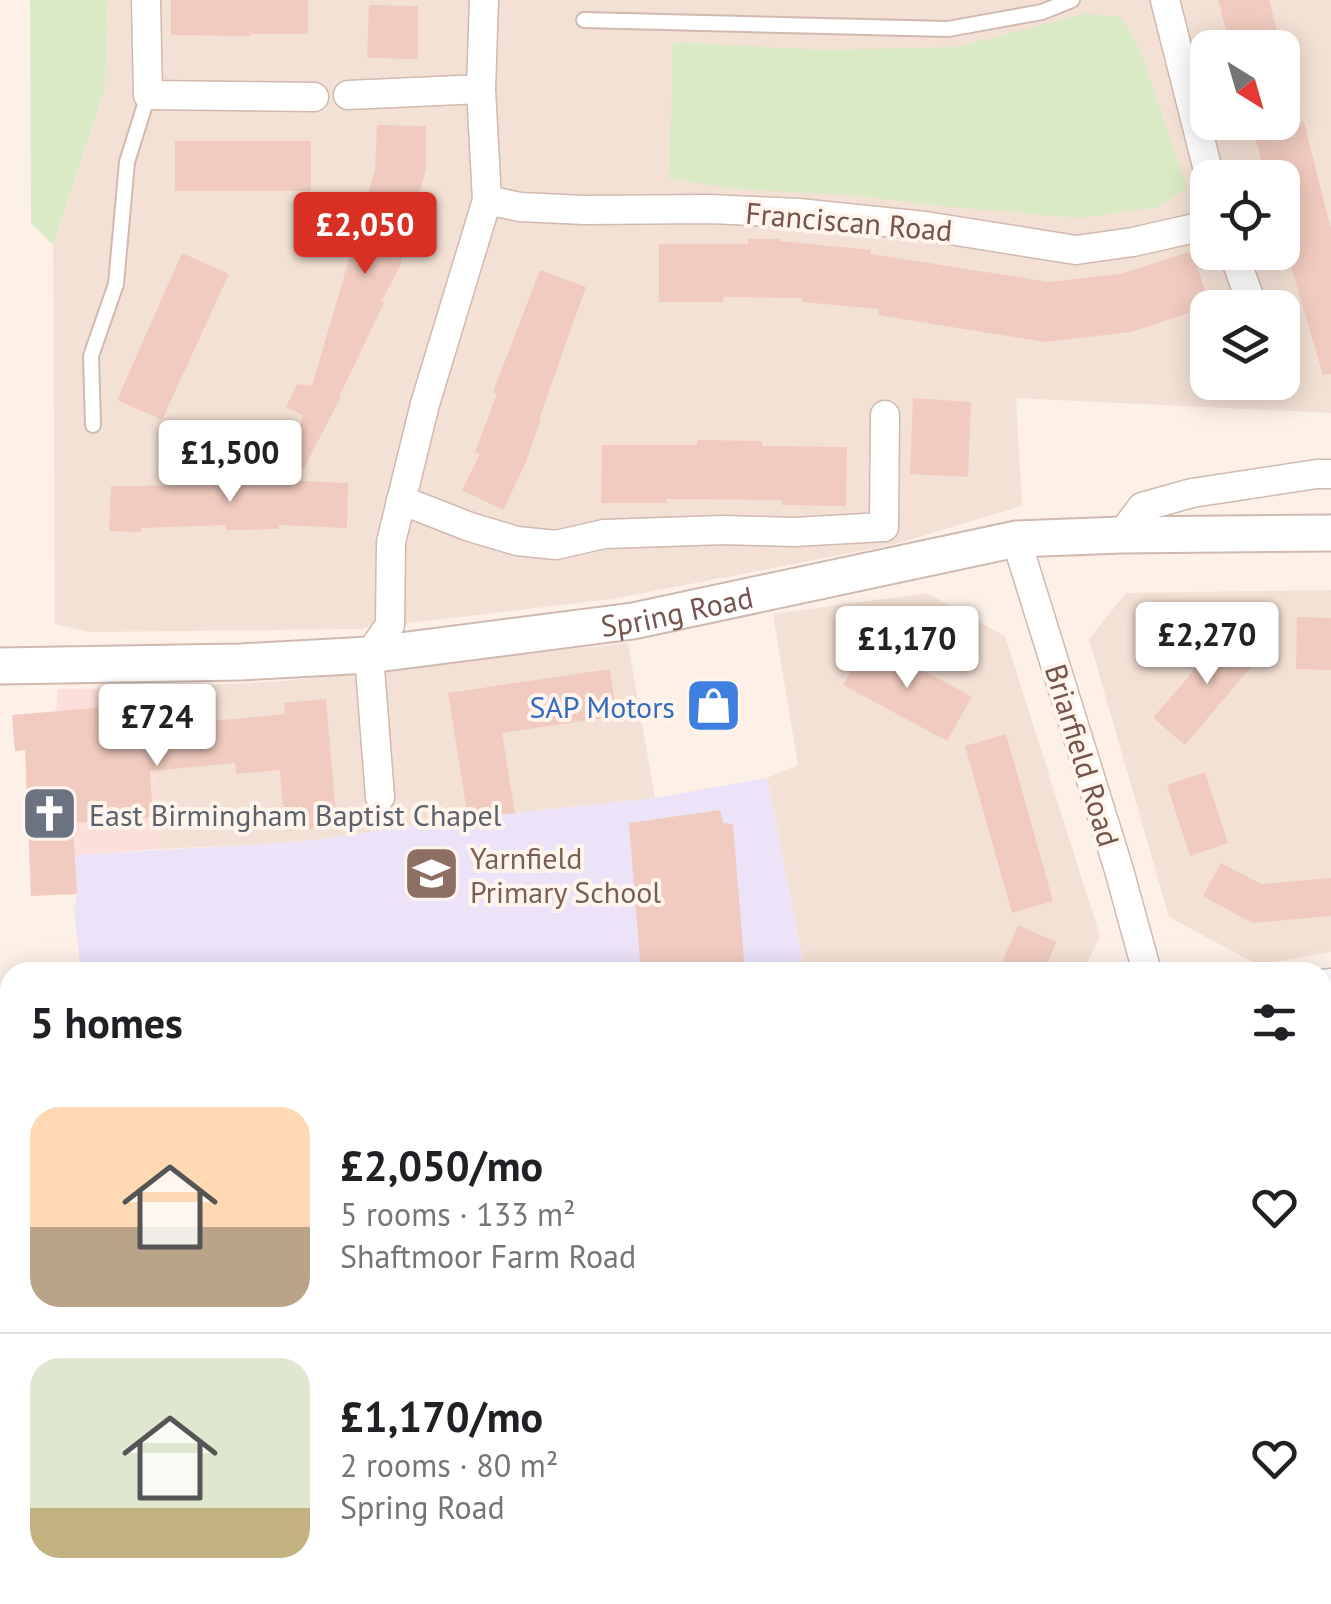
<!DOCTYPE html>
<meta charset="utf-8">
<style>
:root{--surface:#fff;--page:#f2f2f2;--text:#202124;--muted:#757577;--line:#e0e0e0;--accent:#d93025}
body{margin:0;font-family:"PT Sans",sans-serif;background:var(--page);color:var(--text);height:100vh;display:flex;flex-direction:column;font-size:38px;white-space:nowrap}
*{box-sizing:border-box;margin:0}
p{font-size:32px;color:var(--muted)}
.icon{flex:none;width:55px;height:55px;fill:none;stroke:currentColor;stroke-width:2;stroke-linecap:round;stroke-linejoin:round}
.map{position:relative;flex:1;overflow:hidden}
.details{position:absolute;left:0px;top:962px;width:1332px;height:642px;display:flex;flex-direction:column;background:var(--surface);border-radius:30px 30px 0 0;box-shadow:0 5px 25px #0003}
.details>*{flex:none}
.needle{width:65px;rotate:143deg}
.tools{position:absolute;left:1190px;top:30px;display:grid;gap:20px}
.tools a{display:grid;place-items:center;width:110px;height:110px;border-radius:20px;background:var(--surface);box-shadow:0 5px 25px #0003;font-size:50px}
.price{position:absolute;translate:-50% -85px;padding:0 22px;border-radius:10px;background:#fff;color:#222;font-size:32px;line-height:65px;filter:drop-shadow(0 2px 5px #0008)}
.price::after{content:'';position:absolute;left:50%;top:60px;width:30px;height:22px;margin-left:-15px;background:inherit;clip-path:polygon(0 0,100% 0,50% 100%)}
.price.selected{background:var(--accent);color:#fff}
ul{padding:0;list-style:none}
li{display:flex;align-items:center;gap:30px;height:250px;padding:0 30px}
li+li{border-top:2px solid var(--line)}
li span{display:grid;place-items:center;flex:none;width:280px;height:200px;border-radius:30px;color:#555}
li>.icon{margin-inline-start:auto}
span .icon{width:120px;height:120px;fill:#fffc;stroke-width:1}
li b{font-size:42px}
h2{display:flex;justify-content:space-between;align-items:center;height:120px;padding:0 30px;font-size:42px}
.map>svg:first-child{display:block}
.residential{fill:#f4e1d5;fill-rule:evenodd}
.commercial{fill:#fcdfdb}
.education{fill:#ede3f9}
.green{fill:#daeac5}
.building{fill:#f1cbbf}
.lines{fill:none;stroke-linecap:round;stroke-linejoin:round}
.service-casing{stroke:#d0b9af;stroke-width:18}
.minor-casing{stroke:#d0b9af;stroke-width:31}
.tertiary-casing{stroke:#d0b9af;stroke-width:39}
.service{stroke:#fff;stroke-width:14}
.minor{stroke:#fff;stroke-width:28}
.tertiary{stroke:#fff;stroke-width:35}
.rail{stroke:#b1a5c6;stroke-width:8;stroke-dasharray:15 10;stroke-linecap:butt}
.labels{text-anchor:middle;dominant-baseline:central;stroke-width:8;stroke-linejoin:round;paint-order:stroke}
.street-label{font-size:30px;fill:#76544b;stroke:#fff5ed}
.shop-label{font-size:30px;fill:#366cbe;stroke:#fff5ed;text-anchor:end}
.worship-label{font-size:30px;fill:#5b616d;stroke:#fff5ed;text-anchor:start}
.education-label{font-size:30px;fill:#785e54;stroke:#fff5ed;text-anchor:start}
</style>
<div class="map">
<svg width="1331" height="1604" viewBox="0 0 1331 1604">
<rect width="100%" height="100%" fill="#fcf0e7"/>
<!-- residential -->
<path class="residential" d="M108 0H1331V413L1016 398 1022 506 892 545 612 599 358 629 89 632 55 624 53 245 105 87ZM1208 48H1282V122H1208ZM1208 178H1282V252H1208ZM1208 308H1282V382H1208Z
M1331 590V952L1258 965 1169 917 1089 639 1126 593Z
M927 593 1005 636 1100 936 1083 972H805L767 778 798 765 773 614Z
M628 643 655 798 468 818 299 842 159 849 152 688 285 681Z
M1331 1023V1363L1322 1358V1024Z
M1331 1539V1604H1139L1144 1595H1322L1323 1543Z
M184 1595H571L574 1604H186Z
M663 1595H1073L1067 1604H660Z"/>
<!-- commercial -->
<path class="commercial" d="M152 688 159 849 75 855 71 773 59 746 56 711 58 689Z"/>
<!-- education -->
<path class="education" d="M767 778 805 972H81L74 910 77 894 75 855 299 842 468 818 655 798Z"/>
<!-- green -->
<path class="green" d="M30 0H108L105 87 53 245 31 223Z
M1084 14 1120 17 1137 43 1187 187 1159 207 1079 218 950 207 850 195 739 189 669 179 673 42 823 50 957 47Z"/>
<!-- building -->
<path class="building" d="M171 0H308V34H250V36L171 35Z
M1218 0H1269L1282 48H1231Z
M369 5 418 6V59L367 58Z
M1251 122H1304L1331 229V374L1323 375 1282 236V178H1266Z
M377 125 426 126V169L400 266 381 302 384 303 339 397H341L304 468 290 462 303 415 286 407 297 384 312 386 375 170Z
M175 141H311V191H175Z
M748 239H780V241L871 250V254L1049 282 1120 274 1192 251 1210 306 1131 332 1045 342 878 315 879 309 802 302V298L723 297V302H659V244H748Z
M182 253 229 274 162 420 117 400Z
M540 270 586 287 539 419H541L526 462 503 510 462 490 480 454 475 452 497 394 493 392Z
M913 398 971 402 968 477 910 474Z
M697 440 762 441V446L847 447 846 506 782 505V500L666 499V503H601L602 445H697Z
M253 479 348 483 347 528 279 525V529L226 530V525L141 528V532L109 531 111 486 225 485V480Z
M1297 617 1331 618V670L1296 669Z
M1230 628 1261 655 1185 745 1153 718Z
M868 640 972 697 947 741 843 685Z
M610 669 617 716 502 733 515 813 468 818 448 693Z
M326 699 337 826 285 831 280 770 236 774 235 763 150 771 153 817 73 823 77 894 31 896 25 750 15 751 12 715 144 704 145 713 210 707 212 721 285 714 284 703Z
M1006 734 1053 901 1012 913 965 746Z
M1205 772 1228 843 1190 856 1167 785Z
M720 810 723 823 733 824 745 972H641L629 823Z
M1221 863 1261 884 1331 878V916L1252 923 1203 896Z
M1018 925 1056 942 1044 972H998Z"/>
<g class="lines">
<defs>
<path id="service" d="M584 20 948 29 1042 12 1072 0
M93 425 91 356 116 284 127 162 148 95"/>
<path id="minor" d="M146 0 148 95 314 97
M1165 0 1210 178
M348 95 481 89
M487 200 520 207 585 210 710 209 798 213 925 226 1076 250 1133 242 1208 225
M1233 252 1250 299
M401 500 470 527 517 541 556 545 604 534 724 530 794 532 884 527 885 415
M1121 535 1142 507 1192 493 1317 474H1331
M1016 539 1119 870 1147 972
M380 797 369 655 390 625 391 542 425 404 487 200 481 89 484 0
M1322 984 1331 983
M1322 1433 1331 1431
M622 1604 624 1595
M1101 1604 1106 1595"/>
<g id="tertiary">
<path id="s1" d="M0 666 240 662 369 655 633 621 1016 539 1121 535 1331 533"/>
</g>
</defs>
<!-- service casing -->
<use href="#service" class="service-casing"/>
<!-- minor casing -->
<use href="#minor" class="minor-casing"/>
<!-- tertiary casing -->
<use href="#tertiary" class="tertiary-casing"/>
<!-- service -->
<use href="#service" class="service"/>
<!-- minor -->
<use href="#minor" class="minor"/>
<!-- tertiary -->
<use href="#tertiary" class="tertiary"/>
<!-- rail -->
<path class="rail" d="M0 1150 10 1219
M0 1279 10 1337
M62 1595 64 1604
M82 1595 84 1604"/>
</g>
<!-- icons -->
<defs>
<symbol id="shop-square" viewBox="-11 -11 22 22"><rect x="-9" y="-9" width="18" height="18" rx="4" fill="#3f7fe0" stroke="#fff5ed"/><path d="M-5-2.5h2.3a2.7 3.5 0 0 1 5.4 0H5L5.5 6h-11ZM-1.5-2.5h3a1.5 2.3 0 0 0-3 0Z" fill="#fff"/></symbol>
<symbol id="church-square" viewBox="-11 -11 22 22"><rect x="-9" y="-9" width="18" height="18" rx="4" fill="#6b7280" stroke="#fff5ed"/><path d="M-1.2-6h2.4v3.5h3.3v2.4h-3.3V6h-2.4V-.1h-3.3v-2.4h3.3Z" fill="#fff"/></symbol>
<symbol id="school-square" viewBox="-11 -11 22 22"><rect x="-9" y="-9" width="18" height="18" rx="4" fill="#8d6e63" stroke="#fff5ed"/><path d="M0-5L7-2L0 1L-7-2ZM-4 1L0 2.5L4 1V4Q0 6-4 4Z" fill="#fff"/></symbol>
</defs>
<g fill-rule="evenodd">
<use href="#shop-square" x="682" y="674" width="63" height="63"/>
<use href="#church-square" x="18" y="782" width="63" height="63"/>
<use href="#school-square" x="400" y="842" width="63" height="63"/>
</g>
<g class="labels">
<!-- street labels -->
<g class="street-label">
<text transform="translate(849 221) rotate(5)">Franciscan Road</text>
<text stroke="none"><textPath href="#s1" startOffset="680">Spring Road</textPath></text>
<text transform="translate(1083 755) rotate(73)">Briarfield Road</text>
</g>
<!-- shop labels -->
<g class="shop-label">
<text x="675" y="706">SAP Motors</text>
</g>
<!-- worship labels -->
<g class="worship-label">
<text x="89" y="814">East Birmingham Baptist Chapel</text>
</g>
<!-- education labels -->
<g class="education-label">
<text x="470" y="857">Yarnfield<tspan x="470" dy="34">Primary School</tspan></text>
</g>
</g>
</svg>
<div class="tools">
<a><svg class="needle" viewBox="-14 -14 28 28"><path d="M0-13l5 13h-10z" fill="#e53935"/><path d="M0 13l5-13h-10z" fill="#757577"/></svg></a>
<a><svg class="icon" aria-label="locate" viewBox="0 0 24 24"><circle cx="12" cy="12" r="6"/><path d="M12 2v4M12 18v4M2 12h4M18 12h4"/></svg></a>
<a><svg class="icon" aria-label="layers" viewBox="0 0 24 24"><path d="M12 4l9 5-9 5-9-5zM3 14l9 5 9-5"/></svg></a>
</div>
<b class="price selected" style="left:365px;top:277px">£2,050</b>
<b class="price" style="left:230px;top:505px">£1,500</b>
<b class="price" style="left:1207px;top:687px">£2,270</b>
<b class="price" style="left:907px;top:691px">£1,170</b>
<b class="price" style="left:157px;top:769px">£724</b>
<section class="details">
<h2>5 homes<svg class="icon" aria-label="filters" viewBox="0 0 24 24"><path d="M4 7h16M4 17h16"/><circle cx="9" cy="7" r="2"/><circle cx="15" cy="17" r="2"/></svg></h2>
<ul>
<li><span style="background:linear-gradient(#ffd9b3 60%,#b9a48a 0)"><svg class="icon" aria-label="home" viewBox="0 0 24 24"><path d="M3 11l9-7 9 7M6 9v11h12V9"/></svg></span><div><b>£2,050/mo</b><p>5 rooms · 133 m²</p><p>Shaftmoor Farm Road</p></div><svg class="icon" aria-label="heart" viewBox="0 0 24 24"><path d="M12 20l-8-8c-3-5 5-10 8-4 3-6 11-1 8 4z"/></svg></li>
<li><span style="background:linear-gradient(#dfe7d0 75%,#c2b280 0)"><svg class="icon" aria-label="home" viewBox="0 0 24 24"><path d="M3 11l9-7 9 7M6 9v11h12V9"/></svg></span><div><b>£1,170/mo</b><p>2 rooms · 80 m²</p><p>Spring Road</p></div><svg class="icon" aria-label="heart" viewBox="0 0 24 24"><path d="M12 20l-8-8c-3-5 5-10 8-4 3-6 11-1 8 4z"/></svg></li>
</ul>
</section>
</div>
